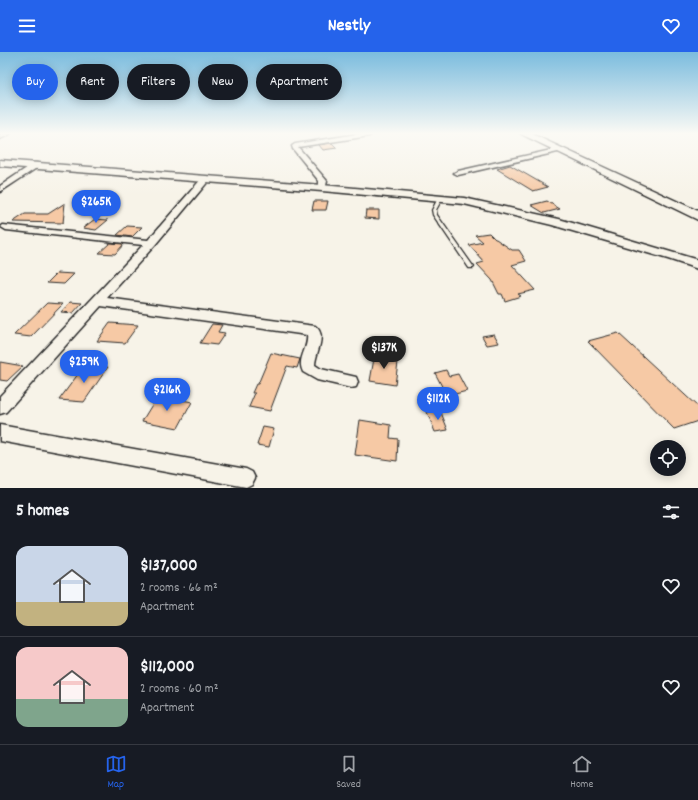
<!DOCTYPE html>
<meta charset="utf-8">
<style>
:root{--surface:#171b24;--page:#242831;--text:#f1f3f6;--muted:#9ea1a6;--line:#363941;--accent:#2563eb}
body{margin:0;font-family:Dekko,sans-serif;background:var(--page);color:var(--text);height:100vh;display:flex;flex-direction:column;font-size:15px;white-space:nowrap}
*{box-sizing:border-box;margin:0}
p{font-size:13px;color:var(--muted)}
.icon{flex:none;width:22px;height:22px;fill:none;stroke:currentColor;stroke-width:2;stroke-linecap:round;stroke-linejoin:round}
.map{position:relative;height:436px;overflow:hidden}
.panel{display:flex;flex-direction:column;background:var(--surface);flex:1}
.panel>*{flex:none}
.hud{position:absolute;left:12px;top:12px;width:400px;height:36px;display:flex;gap:8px}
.fabs{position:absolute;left:650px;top:388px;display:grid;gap:8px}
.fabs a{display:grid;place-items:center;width:36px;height:36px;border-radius:50%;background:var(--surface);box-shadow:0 2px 10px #0003;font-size:20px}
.price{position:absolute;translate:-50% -34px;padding:0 9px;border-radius:14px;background:var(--accent);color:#fff;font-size:13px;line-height:26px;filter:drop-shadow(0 1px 2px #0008)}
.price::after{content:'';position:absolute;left:50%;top:24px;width:12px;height:9px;margin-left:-6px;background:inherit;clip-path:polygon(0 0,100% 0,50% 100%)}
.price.selected{background:#222;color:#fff}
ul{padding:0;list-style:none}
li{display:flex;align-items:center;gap:12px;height:100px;padding:0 16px}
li+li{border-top:1px solid var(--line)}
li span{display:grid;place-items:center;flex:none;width:112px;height:80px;border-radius:12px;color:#555}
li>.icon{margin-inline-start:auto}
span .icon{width:48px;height:48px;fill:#fffc;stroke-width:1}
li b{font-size:17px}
h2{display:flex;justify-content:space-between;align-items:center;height:48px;padding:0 16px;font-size:17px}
.pill{padding:0 14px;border-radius:18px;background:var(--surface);box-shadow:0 2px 10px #0003;font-size:14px;line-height:36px}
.pill.selected{background:var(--accent);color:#fff}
header{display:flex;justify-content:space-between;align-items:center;height:52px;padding:0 16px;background:var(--accent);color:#fff;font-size:18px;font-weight:700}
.tabs{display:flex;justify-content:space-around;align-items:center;height:56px;border-top:1px solid var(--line);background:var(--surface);font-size:11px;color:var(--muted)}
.tabs a{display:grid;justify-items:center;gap:2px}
.tabs .selected{color:var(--accent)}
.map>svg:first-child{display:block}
.building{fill:#f6c9a5;stroke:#2b2b2b}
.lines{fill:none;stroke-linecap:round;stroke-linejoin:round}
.service-casing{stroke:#2b2b2b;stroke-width:2.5}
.minor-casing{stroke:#2b2b2b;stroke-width:3}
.tertiary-casing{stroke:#2b2b2b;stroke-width:3}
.secondary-casing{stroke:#2b2b2b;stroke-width:3}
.service{fill:#f7f3e8;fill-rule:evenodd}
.minor{fill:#f7f3e8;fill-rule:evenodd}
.tertiary{fill:#f7f3e8;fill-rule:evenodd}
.secondary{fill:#f7f3e8;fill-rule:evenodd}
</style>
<header><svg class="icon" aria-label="menu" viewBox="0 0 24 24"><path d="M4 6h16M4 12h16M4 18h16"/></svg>Nestly<svg class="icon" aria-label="heart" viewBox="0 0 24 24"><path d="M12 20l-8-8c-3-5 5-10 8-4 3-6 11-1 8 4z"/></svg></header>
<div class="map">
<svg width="698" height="436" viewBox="0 0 698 436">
<rect width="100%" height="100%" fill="#f7f3e8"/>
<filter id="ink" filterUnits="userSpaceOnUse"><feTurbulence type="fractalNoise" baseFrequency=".025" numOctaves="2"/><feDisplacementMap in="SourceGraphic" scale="8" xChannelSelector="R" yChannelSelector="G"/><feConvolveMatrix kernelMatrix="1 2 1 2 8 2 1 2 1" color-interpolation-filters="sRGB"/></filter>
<g filter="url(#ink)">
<!-- building -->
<path class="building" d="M332 91 337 96 323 98 319 93Z
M510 113 548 135 533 139 497 117Z
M314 149H328L326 158H312Z
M547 149 560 157 544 161 531 153Z
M65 151 63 171 13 170 25 162H48Z
M366 158H379V167L365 166Z
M95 167 108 168 96 178 83 176Z
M127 174 142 175 132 185 117 183Z
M489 181 495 187H496L512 198H519L526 209 512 213 535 238 518 242 521 244 505 249 502 242H499L492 228 477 212 484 210 469 193 483 190 475 183Z
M110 191 124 192 115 202 99 201Z
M57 221 74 222 64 232 47 231Z
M70 250 82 251 73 261 61 260Z
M47 251 63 252 31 285 14 283Z
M110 271 138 273 125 291 97 289Z
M212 272 222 273 218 280 225 281 217 293 200 291Z
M618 281 698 355V369L674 377 588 289Z
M494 282 499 291 487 293 482 284Z
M271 301 300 307 297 316 287 314 270 359 249 355 255 341H252L256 332H258Z
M375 301 386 303 385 308 398 310 395 333 370 329Z
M0 310 23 314 7 329 0 328Z
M84 314 108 315 84 350 59 348Z
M446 318 449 324 458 322 467 339 447 344 435 321Z
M158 343 192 350 178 376 142 369Z
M440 358 448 378 435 380 427 360Z
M360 368 391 373 390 386 398 387 397 409 355 403Z
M263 375 274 377 269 395 257 393Z"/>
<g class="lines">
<defs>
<path id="service" d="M438 146H442V147L436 158 437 163 473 214 474 215 473 216H469L433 163 432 158Z"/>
<path id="minor" d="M357 82H372L369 84 298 95 327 129 325 138H319V129L293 97 292 94 295 92Z
M560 96 563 98 562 99 458 123 454 121 458 119Z
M34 111H37L41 113 0 140V134Z
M203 125H209L210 127 155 193 107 246 315 274C328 283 315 301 315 313L321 317 356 325 358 330 356 335 351 336 317 328 303 320C296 307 309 296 307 283L101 254 6 360 0 362V344L143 193 6 178 1 175 3 173 148 188Z
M0 373 246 417 252 420 255 426 252 432 246 435 0 389Z"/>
<path id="tertiary" d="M0 82H10L0 87Z
M0 108 322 133 464 146 559 167 698 208V217L668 207 552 173 464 152 322 139 0 114Z"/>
<path id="secondary" d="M521 82H532L698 159V168Z"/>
</defs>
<!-- service casing -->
<use href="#service" class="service-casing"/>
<!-- minor casing -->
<use href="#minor" class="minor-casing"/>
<!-- tertiary casing -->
<use href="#tertiary" class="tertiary-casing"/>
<!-- secondary casing -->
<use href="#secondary" class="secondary-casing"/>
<!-- service -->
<use href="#service" class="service"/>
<!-- minor -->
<use href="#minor" class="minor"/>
<!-- tertiary -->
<use href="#tertiary" class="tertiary"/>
<!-- secondary -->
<use href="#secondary" class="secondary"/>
</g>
</g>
<!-- sky -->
<linearGradient id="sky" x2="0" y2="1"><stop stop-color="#7bbcde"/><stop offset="0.57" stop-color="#fbfaf5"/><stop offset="1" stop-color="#fbfaf5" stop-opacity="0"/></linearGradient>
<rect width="698" height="143" fill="url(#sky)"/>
</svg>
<div class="fabs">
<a><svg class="icon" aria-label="locate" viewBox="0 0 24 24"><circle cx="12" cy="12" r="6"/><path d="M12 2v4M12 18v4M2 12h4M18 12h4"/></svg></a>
</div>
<b class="price" style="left:96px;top:172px">$265K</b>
<b class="price selected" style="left:384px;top:318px">$137K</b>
<b class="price" style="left:84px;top:332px">$259K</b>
<b class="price" style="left:167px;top:360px">$216K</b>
<b class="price" style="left:438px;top:369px">$112K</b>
<div class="hud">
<a class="pill selected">Buy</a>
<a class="pill">Rent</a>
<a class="pill">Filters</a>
<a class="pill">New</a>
<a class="pill">Apartment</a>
</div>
</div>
<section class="panel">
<h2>5 homes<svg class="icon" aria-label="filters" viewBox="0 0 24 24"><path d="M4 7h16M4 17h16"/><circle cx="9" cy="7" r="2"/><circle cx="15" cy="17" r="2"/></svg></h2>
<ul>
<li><span style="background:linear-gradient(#c9d6e8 70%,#c2b280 0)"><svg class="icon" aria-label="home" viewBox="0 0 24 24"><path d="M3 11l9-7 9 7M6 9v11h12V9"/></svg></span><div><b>$137,000</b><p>2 rooms · 66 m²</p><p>Apartment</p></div><svg class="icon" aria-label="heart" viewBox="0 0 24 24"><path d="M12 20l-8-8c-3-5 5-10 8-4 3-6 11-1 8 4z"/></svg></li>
<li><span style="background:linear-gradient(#f6c9c9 65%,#7fa58c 0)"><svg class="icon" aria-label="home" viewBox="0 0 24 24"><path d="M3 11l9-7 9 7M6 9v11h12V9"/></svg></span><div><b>$112,000</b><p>2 rooms · 60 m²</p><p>Apartment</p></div><svg class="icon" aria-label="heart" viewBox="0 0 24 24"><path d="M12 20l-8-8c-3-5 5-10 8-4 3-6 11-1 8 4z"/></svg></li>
</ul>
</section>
<nav class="tabs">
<a class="selected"><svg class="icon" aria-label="map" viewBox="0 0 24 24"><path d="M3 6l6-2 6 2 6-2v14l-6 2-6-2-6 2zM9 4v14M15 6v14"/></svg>Map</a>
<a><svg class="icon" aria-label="saved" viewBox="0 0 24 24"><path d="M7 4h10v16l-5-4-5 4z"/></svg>Saved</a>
<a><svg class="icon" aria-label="home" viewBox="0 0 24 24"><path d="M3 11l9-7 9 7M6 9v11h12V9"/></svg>Home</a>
</nav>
